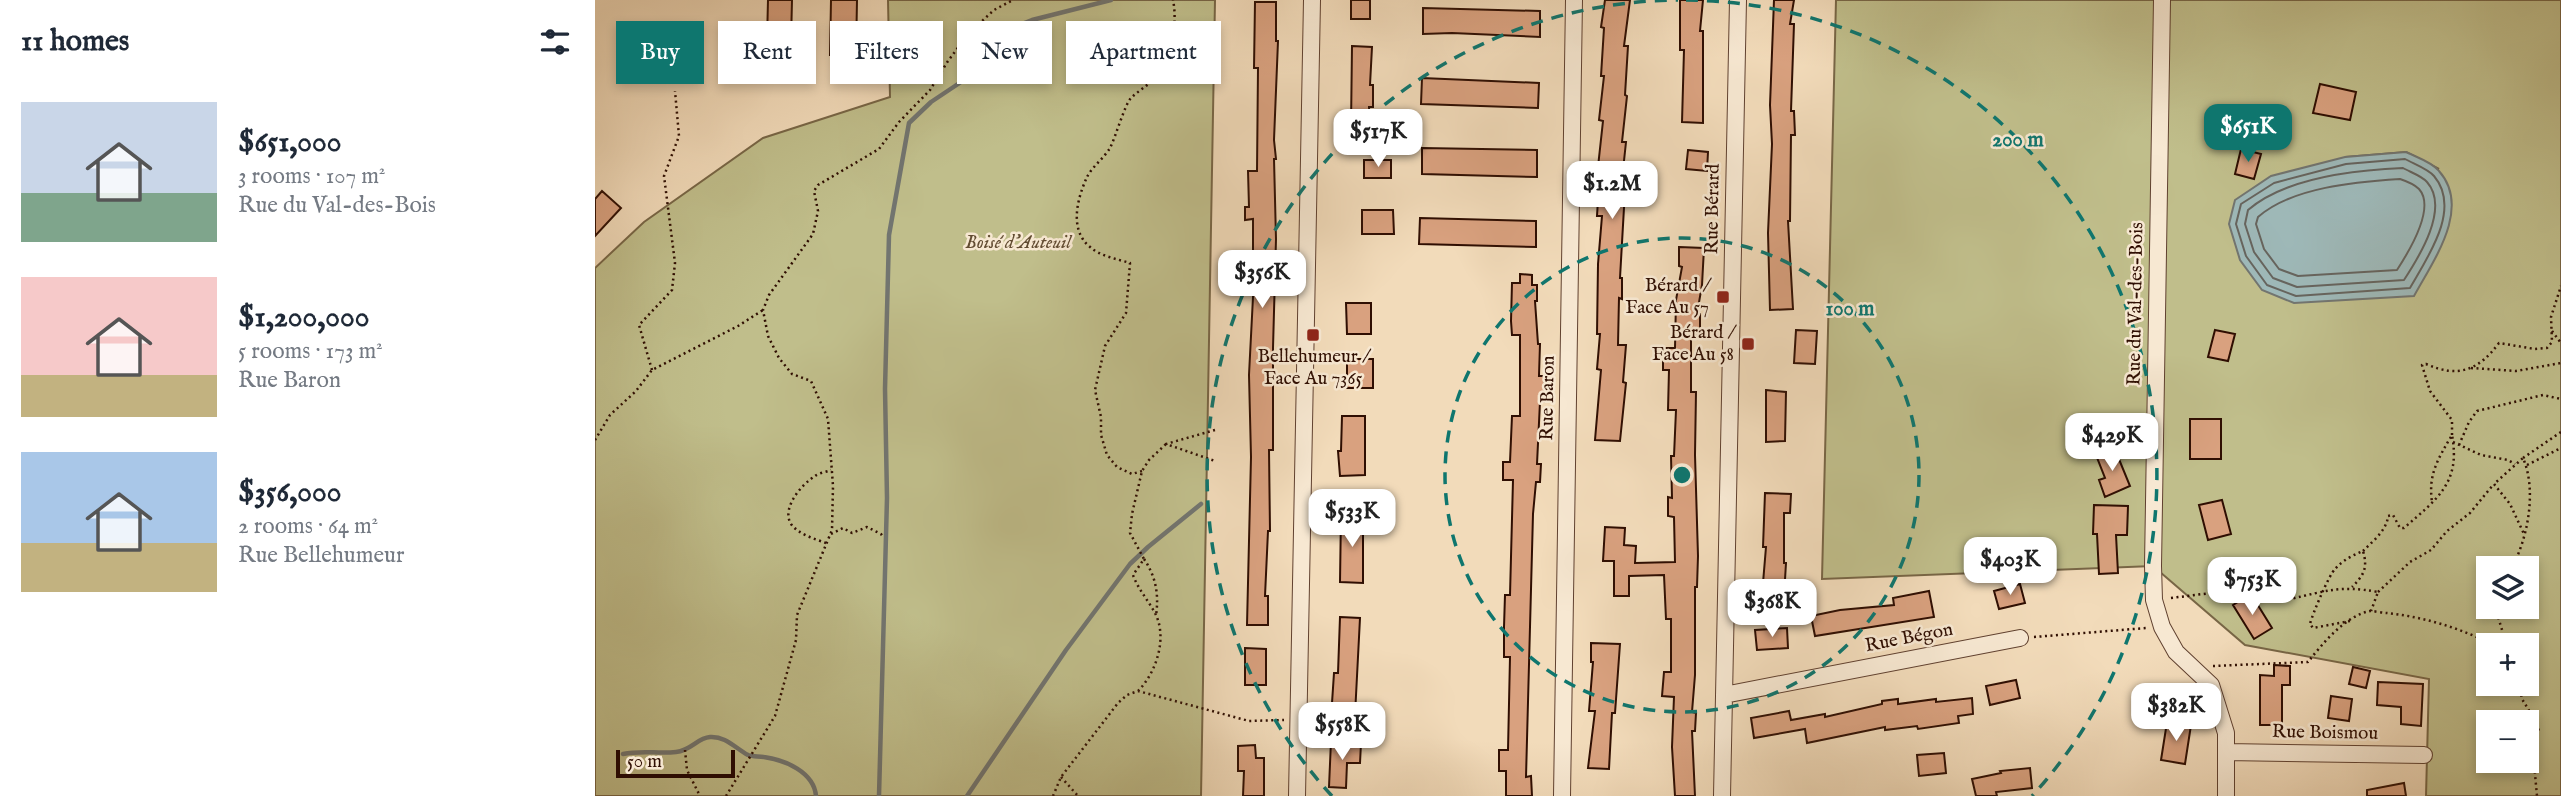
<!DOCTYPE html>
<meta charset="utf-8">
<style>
:root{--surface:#fff;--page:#f2f2f3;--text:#1f2937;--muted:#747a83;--accent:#0f766e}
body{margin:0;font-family:"IM FELL English",serif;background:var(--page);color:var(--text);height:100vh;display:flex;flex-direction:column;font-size:26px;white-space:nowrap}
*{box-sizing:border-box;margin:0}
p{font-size:23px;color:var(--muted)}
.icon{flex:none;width:38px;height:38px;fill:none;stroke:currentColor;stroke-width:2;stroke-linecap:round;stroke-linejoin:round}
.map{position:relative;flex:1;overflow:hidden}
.sheet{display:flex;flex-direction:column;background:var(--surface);width:595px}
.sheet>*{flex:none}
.hud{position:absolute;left:21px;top:21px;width:665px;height:63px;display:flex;gap:14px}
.tools{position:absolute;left:1881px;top:556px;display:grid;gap:14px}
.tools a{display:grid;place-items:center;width:63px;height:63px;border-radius:0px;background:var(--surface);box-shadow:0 4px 10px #0003;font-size:35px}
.scale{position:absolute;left:21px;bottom:18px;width:119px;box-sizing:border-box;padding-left:7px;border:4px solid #2f0e02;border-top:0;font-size:19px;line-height:24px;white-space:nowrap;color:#2f0e02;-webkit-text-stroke:5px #f7e8d2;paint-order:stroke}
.price{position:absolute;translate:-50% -60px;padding:0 16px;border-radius:14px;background:#fff;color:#222;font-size:23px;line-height:46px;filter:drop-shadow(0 2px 4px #0008)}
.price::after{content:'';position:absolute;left:50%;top:42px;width:21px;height:16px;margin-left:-10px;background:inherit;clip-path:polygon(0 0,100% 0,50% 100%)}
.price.on{background:var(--accent);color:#fff}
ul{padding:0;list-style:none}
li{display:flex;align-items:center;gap:21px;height:175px;padding:0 21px}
li span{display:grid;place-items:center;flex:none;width:196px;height:140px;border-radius:0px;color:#555}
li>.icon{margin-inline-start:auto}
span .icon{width:84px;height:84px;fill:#fffc;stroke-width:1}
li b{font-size:30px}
h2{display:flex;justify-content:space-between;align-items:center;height:84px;padding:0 21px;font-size:30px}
.pill{padding:0 24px;border-radius:0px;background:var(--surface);box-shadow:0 4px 10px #0003;font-size:24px;line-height:63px}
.pill.on{background:var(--accent);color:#fff}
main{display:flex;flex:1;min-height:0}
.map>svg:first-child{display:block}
.green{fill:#c0be8b;stroke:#786646;stroke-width:2;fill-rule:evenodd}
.water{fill:#9eb9b9;stroke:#727570;stroke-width:2}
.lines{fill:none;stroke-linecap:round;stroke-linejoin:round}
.shore{stroke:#66645e;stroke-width:2}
.stream{stroke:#727570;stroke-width:4.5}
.building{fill:#d9a17f;stroke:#2f0e02;stroke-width:2}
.minor-casing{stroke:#604130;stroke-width:18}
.path{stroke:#2f0e02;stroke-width:2.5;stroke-dasharray:2 3.5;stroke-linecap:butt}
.minor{stroke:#f7e8d2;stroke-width:16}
.ring{fill:none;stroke:#0f766e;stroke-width:3.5;stroke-dasharray:12 9}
.poi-dot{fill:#8f2418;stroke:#f7e8d2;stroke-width:2.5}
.labels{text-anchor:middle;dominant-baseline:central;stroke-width:5;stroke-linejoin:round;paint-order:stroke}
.street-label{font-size:19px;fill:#2f0e02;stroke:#f7e8d2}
.park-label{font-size:19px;font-style:italic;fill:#624c32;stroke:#f7e8d2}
.poi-label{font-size:19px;fill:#2f0e02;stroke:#f7e8d2;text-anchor:end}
.centre{fill:#0f766e;stroke:#f7e8d2;stroke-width:3.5}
.ring-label{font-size:21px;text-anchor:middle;font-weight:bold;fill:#0f766e;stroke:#f7e8d2;stroke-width:5;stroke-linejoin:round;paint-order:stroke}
</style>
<main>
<section class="sheet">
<h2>11 homes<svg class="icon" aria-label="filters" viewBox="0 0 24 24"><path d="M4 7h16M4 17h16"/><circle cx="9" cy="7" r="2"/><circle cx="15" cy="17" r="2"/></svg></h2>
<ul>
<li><span style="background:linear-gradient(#c9d6e8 65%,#7fa58c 0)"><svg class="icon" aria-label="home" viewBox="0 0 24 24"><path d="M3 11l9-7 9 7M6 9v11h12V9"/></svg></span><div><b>$651,000</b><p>3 rooms · 107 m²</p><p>Rue du Val-des-Bois</p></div></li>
<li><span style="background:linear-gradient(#f6c9c9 70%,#c2b280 0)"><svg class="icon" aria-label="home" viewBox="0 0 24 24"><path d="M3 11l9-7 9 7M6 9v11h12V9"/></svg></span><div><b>$1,200,000</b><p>5 rooms · 173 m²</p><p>Rue Baron</p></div></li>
<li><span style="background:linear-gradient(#a9c7e8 65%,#c2b280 0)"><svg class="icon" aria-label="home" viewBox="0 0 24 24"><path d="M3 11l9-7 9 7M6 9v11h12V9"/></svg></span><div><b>$356,000</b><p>2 rooms · 64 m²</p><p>Rue Bellehumeur</p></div></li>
</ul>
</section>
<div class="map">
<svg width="1966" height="796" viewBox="0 0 1966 796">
<rect width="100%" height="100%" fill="#f2dbba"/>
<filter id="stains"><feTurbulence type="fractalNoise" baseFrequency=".00286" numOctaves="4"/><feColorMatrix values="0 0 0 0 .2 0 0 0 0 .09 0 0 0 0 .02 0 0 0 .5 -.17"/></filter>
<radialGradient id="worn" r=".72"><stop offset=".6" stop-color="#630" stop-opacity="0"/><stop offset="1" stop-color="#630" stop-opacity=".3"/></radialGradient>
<!-- green -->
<path class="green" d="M293 0H620L606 796H0V268L49 222 168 138 295 97Z
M1241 0H1966V796H1831L1834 679 1650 645 1558 566 1227 579ZM1811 152 1844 169 1750 157ZM1894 569H1932V607H1894ZM1894 646H1932V684H1894ZM1894 723H1932V761H1894Z"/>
<!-- water -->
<path class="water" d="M1811 152C1821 157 1837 162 1844 171 1877 208 1838 261 1819 296L1699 303 1667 290 1645 260 1634 224 1640 200 1676 176 1750 157Z"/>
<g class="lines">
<!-- shore -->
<path class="shore" d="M1810 159C1819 164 1833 169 1839 176 1867 209 1832 258 1815 288L1701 296 1672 285 1651 256 1641 224 1646 204 1679 183 1751 164Z
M1808 168C1815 172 1827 176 1832 182 1855 208 1824 257 1809 280L1702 287 1678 278 1659 252 1650 224 1653 210C1690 178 1760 170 1808 168Z
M1805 179C1811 181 1820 185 1824 189 1841 208 1813 253 1802 270L1703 276 1684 269 1669 249 1661 224 1663 217C1697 187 1761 182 1805 179Z"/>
<!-- stream -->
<path class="stream" d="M28 754C47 750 63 754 81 752 97 750 102 738 115 737 131 736 140 748 153 755 158 757 163 756 169 757 190 760 219 772 221 796
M284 796 292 498 290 389 294 235 314 123 336 102 372 78 410 31 437 20 516 0
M372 796 471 650 535 564 553 547 606 504"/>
</g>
<!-- building -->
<path class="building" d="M173 0H197L196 42 172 41Z
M236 0H262L261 55H235Z
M756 0H775V19H756Z
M1010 0H1035L1029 46H1033L1030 95 1032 96 1027 142H1031L1026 189 1030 190 1025 278H1027V299L1024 298 1023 345H1031L1028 382 1031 383 1025 441 1000 440 1006 370 1002 369 1005 334H1002L1003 264 1007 216H1002L1005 168 1003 167 1008 121 1004 120 1009 76H1006L1009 28 1006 27Z
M1085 0H1108L1105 31H1108V123L1087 122 1089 50H1085Z
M1179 0H1199L1195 24H1199L1196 111H1199L1200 135H1196L1195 221H1193L1198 309 1175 310 1173 233 1177 144 1175 105Z
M660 2H681V41H683L679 140 681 159H679L681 239 678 348V450H674L675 531H673L670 596H673V625H652L656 457 654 375 658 297V219L650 220V207H654L653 171H662L663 68H659Z
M828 8 945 11V37L857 33 828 34Z
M757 46 777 47 775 85H778V107H774L776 143 753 144 752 126H756Z
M827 78 944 83 943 108 826 104Z
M1725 84 1761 92 1755 120 1718 113Z
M827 148 942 150V177L827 174Z
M1646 149 1666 154 1659 179 1640 174Z
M1093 150 1113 152 1112 171 1091 169Z
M769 160H796V178H769Z
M7 191 26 208 0 236V199Z
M767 210H798L799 234H767Z
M825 218 941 221V247L824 244Z
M1084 247 1109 248 1107 285 1102 314H1105V335H1096V392H1101L1100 455 1103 556 1102 587H1100V675L1097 712 1101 713 1100 731H1097L1100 796H1080L1077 747 1079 697 1067 696 1069 672H1076V619H1071L1069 575 1034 576V596H1019V561H1008L1010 527 1030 528 1029 545 1041 546 1040 563 1080 562 1079 517 1073 516V497L1077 498 1076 456H1079L1081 410H1073L1074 370H1068V348H1080L1081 300 1087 267 1084 266Z
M925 274 937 275V285H942V301H940L943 344H945L944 376H949V402H945L942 464H946L945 482H941L938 514 931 777 936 776 937 796H911V771H904V750H913L915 657H909V627L910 595H915L918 480H908V462H915L917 416H925V335H917L916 321 917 283H925Z
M751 303H776V334H752Z
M1201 330 1222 331 1220 364 1199 363Z
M1620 330 1640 334 1633 361 1613 357Z
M752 359H778V388H752Z
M1171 390 1191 392 1190 441 1171 442Z
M747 416H770V475L745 476 743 451H746Z
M1595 419H1626V459H1595Z
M1481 427H1502L1503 450H1482Z
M1519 447 1535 486 1510 497 1504 480 1510 478 1501 455Z
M1170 493 1196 494 1195 513H1189V563H1191L1189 596 1167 595 1171 547H1168Z
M1627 500 1636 534 1613 540 1604 505Z
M1499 505 1533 506 1532 535H1521L1523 573 1504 574 1502 534H1498Z
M746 514H768V583L745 582Z
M1425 584 1430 603 1404 609 1399 591Z
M1334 591 1339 617 1220 636 1216 616 1245 610 1299 605 1298 598Z
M1656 594 1677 628 1659 639 1638 605Z
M745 617 765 618 760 715 741 714 742 703H737L739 673H743Z
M1192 628 1193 648 1162 650 1160 630Z
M996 643 1025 644 1020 713H1017L1014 769 993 768 1000 711H994L998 662H996Z
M650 648 671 649V685H650Z
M1679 665 1695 666V685H1687V725H1665V675L1679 676Z
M1758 667 1775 671 1771 688 1754 684Z
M1421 680 1425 698 1395 705 1391 686Z
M1783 682 1828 684 1826 726 1806 724V707L1782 705Z
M1736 696 1757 699 1754 721 1733 718Z
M1377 698 1378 714 1363 716 1364 723 1323 729 1322 726 1290 730V727L1212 743 1210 729 1159 738 1156 718 1194 711 1196 720 1230 714V717L1287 704V701L1303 699V704L1341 699V702Z
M1572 722 1596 725 1590 764 1566 760Z
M736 741 766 743 765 763H752L751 788 734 787Z
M660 745 661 758H669V796H648L649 771H643V746Z
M1349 753 1351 773 1324 776 1322 755Z
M1435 768 1437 788 1401 792 1402 796H1381L1377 779 1406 773 1405 771Z
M1809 783 1811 796H1772V790Z"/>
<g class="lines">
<defs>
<path id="minor" d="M1567 0 1558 566 1559 600 1567 627 1581 652 1616 685 1631 733V796
M1129 695 1425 638
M1631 752 1829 755
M702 796 717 0
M967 796 979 0
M1127 796 1143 0"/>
</defs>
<!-- minor casing -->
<use href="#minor" class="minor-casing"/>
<!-- path -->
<path class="path" d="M1957 331 1966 343
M1876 368 1921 371 1966 363
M57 370 44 325 77 290 80 263 69 176 84 136 80 91
M620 430 571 444 620 461
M1857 435V420L1835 391 1827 365 1831 364C1863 378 1883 371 1904 343L1940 349 1952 348 1957 342 1956 317 1966 286
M0 440 15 415 41 391 57 370 143 326 168 310
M1858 442 1886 455 1913 460 1920 464
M1864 445 1874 422 1882 411 1948 395 1966 399
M1928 458 1966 432
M1932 465 1966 448
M547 471 537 474 522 467 512 455 506 435V417L500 390 510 346 531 313 535 263C522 259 505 256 495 247 474 230 482 199 492 177 497 167 509 158 515 148 521 136 530 104 536 98 544 90 553 86 560 77 576 57 583 24 578 0
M236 534 248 528 257 533 272 527 286 534 288 537
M231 543C220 539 203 534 196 524 186 508 207 484 220 476 224 473 231 472 236 470
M1768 551C1778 541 1792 530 1793 516L1798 515 1805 528H1809C1842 499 1866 483 1857 435 1843 459 1833 474 1837 502
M549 559C561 577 564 594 561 616
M1916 569C1933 539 1942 490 1928 458L1899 484 1915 504 1929 534
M1783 592 1815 562 1836 550 1852 531 1875 513 1898 485
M1576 598 1672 586 1695 599C1732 591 1744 585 1783 592L1776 611
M1900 607 1912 646
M1755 621 1718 628 1715 624C1717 615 1734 575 1740 569 1748 560 1758 555 1768 551 1773 568 1769 575 1757 587
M1439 637 1551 628
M1618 666 1713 662C1728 643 1750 616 1775 611 1780 611 1787 613 1792 613 1829 617 1866 628 1900 646
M1924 684 1927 699 1944 727 1938 752 1942 796
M543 691C561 673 573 638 560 613 553 600 543 589 538 575L549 559 535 533 537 514 547 471 554 460 571 444
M90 750 92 770 105 796
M466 777 483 796
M131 796 180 716 201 640 202 615 237 530 238 486 233 419 216 381 197 374 184 358 173 336 168 310 174 295 218 234 223 211 219 191 223 185 284 149 304 122 335 90 353 61 374 33 399 10 418 0
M458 796 466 777 523 703 532 695 543 691 654 721 689 720"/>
<!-- minor -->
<use href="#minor" class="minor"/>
</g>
<!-- distance rings -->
<g class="ring">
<circle cx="1087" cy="475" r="237"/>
<path d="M737 796A475 475 0 0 1 1083 0M1091 0A475 475 0 0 1 1437 796"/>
</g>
<!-- markers -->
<g class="poi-dot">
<rect x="1121" y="290" width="14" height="14" rx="3.5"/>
<rect x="711" y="328" width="14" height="14" rx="3.5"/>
<rect x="1146" y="337" width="14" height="14" rx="3.5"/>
</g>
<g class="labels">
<!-- street labels -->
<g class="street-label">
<text transform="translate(1118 209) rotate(-89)">Rue Bérard</text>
<text transform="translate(1541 304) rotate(-89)">Rue du Val-des-Bois</text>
<text transform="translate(953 398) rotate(-89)">Rue Baron</text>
<text transform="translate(1314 638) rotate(-11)">Rue Bégon</text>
<text transform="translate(1730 733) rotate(1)">Rue Boismou</text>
</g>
<!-- park labels -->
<g class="park-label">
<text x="423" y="243">Boisé d'Auteuil</text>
</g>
<!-- poi labels -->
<g class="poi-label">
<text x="1114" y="286">Bérard /<tspan x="1114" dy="22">Face Au 57</tspan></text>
<text x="1139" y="333">Bérard /<tspan x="1139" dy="22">Face Au 58</tspan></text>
<text x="718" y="357" text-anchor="middle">Bellehumeur /<tspan x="718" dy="22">Face Au 7365</tspan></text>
</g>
</g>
<circle cx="1087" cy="475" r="10" class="centre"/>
<g class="ring-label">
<text x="1423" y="146">200 m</text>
<text x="1255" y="315">100 m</text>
</g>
<rect width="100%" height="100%" filter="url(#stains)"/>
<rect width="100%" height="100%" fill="url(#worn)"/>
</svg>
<div class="tools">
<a><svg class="icon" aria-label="layers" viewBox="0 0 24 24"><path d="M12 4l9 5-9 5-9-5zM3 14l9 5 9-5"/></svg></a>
<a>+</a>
<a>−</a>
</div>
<div class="scale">50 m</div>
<b class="price on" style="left:1653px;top:164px">$651K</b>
<b class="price" style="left:783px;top:169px">$517K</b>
<b class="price" style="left:1017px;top:221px">$1.2M</b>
<b class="price" style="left:667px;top:310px">$356K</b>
<b class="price" style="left:1517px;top:473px">$429K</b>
<b class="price" style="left:757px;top:549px">$533K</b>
<b class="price" style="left:1415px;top:597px">$403K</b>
<b class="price" style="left:1657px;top:617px">$753K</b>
<b class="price" style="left:1177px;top:639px">$368K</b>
<b class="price" style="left:1581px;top:743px">$382K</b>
<b class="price" style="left:747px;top:762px">$558K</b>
<div class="hud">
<a class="pill on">Buy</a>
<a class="pill">Rent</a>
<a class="pill">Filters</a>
<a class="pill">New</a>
<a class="pill">Apartment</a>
</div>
</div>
</main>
